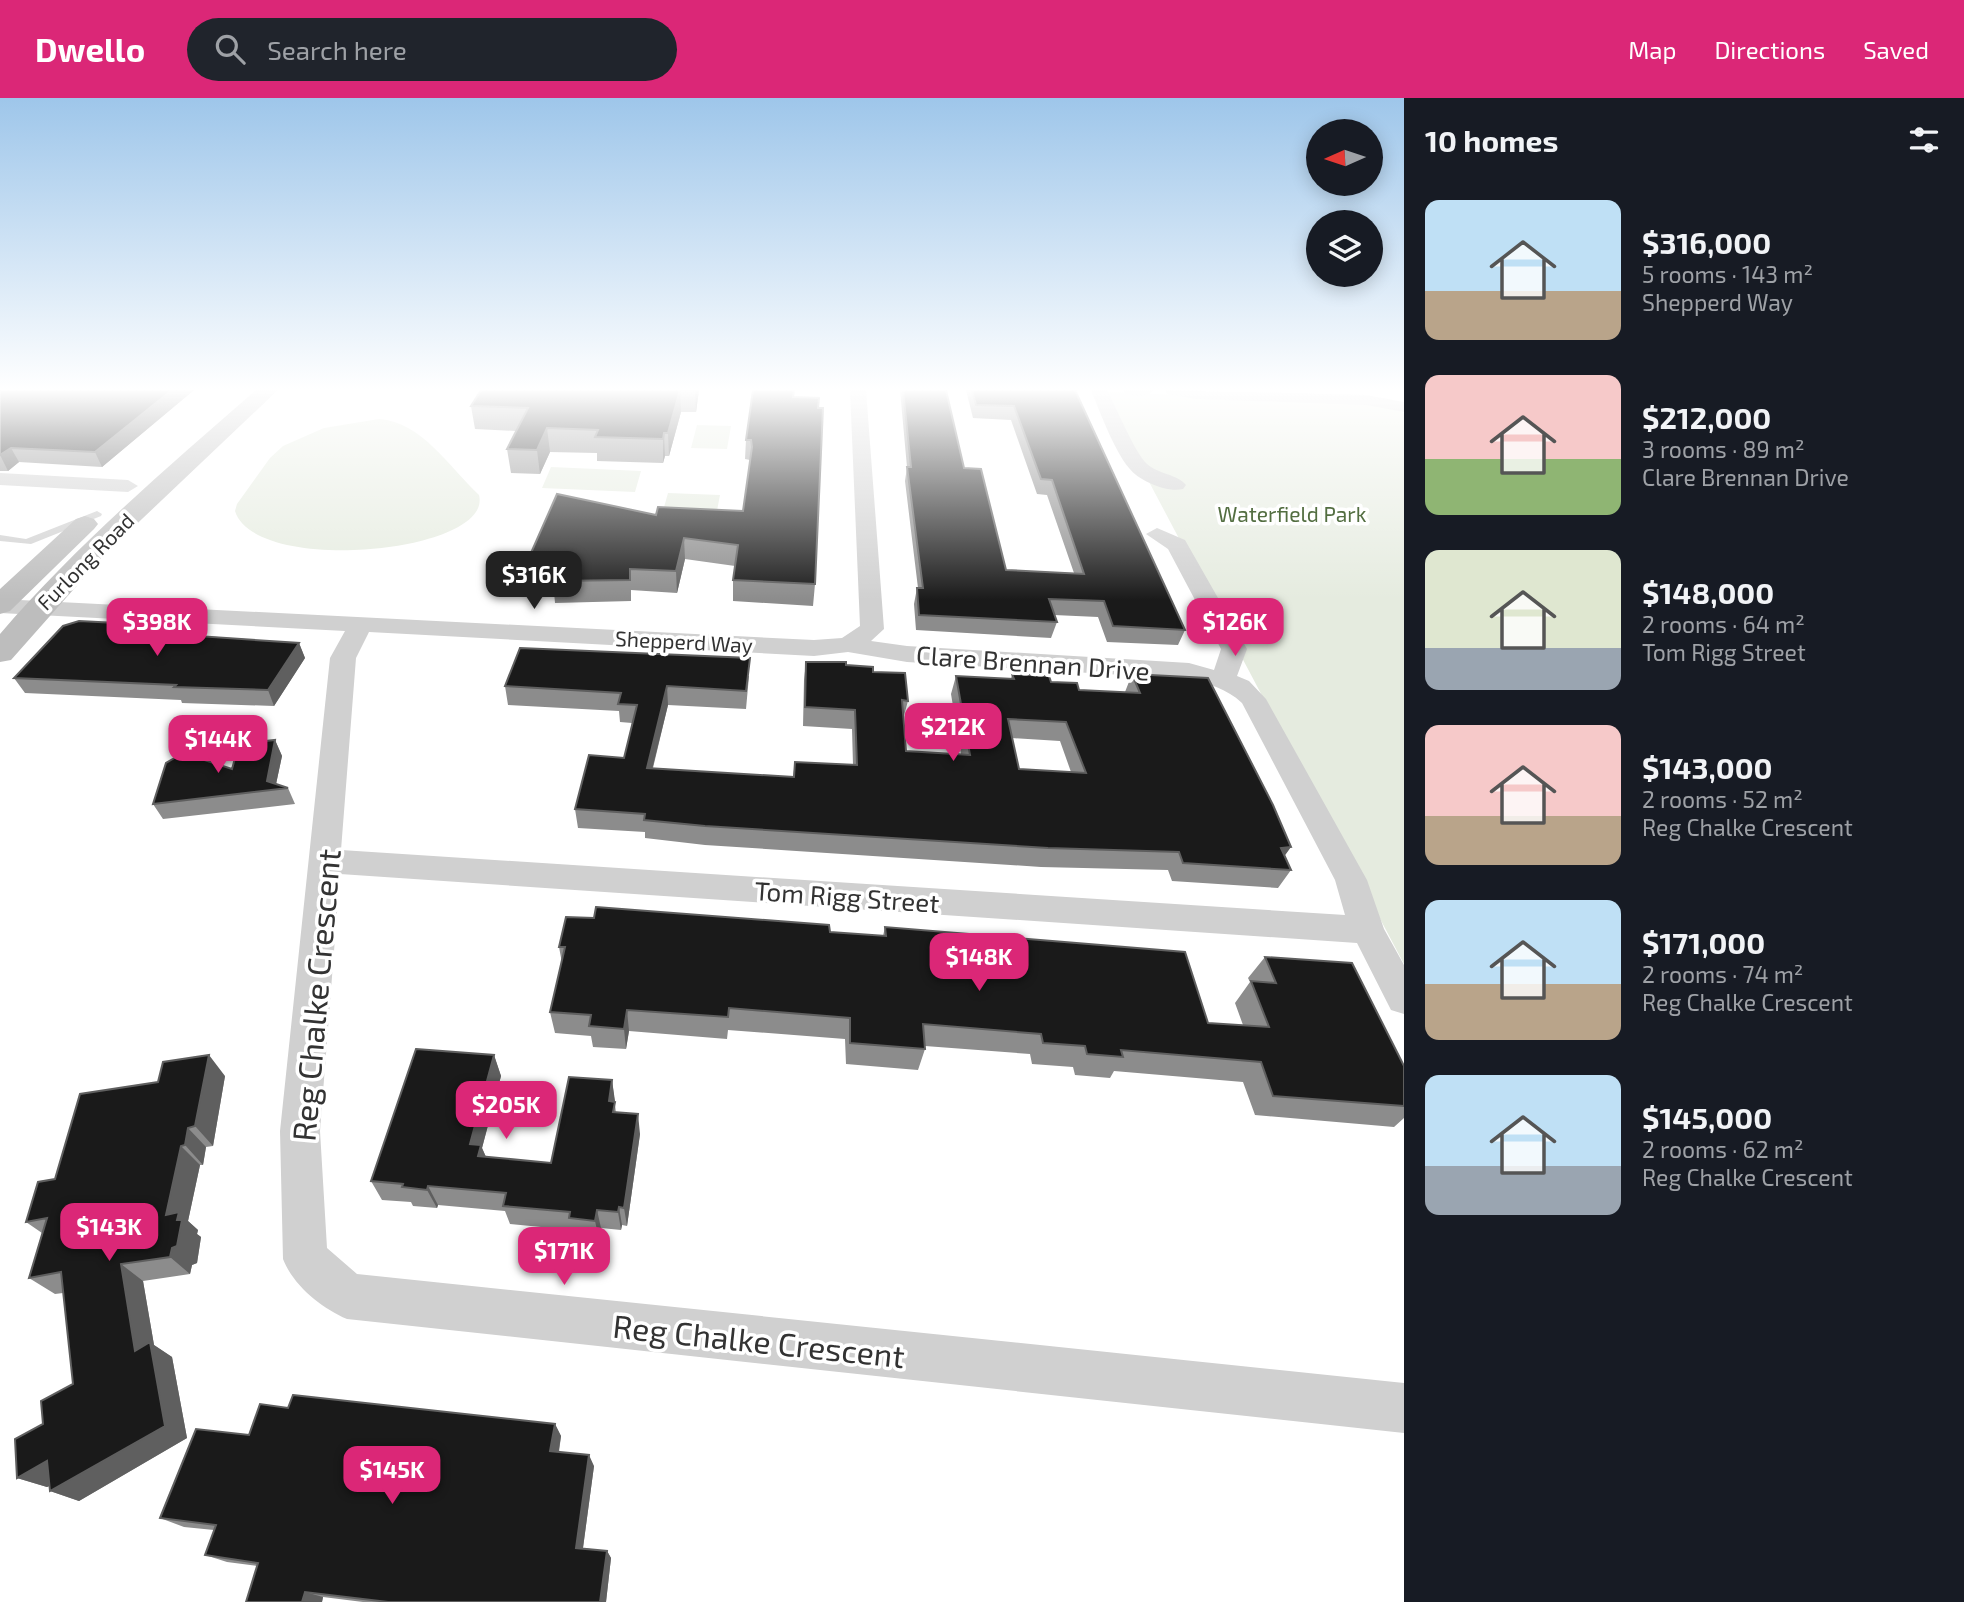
<!DOCTYPE html>
<meta charset="utf-8">
<style>
:root{--surface:#171b24;--page:#20242c;--text:#f1f3f6;--muted:#9ea1a6;--accent:#db2777}
body{margin:0;font-family:"Exo 2",sans-serif;background:var(--page);color:var(--text);height:100vh;display:flex;flex-direction:column;font-size:26px;white-space:nowrap}
*{box-sizing:border-box;margin:0}
p{font-size:23px;color:var(--muted)}
.icon{flex:none;width:38px;height:38px;fill:none;stroke:currentColor;stroke-width:2;stroke-linecap:round;stroke-linejoin:round}
.map{position:relative;flex:1;overflow:hidden}
.details{display:flex;flex-direction:column;background:var(--surface);width:560px}
.details>*{flex:none}
.needle{width:46px;rotate:267deg}
.tools{position:absolute;left:1306px;top:21px;display:grid;gap:14px}
.tools a{display:grid;place-items:center;width:77px;height:77px;border-radius:50%;background:var(--surface);box-shadow:0 4px 18px #0003;font-size:35px}
.price{position:absolute;translate:-50% -60px;padding:0 16px;border-radius:14px;background:var(--accent);color:#fff;font-size:23px;line-height:46px;filter:drop-shadow(0 2px 4px #0008)}
.price::after{content:'';position:absolute;left:50%;top:42px;width:21px;height:16px;margin-left:-10px;background:inherit;clip-path:polygon(0 0,100% 0,50% 100%)}
.price.active{background:#222;color:#fff}
ul{padding:0;list-style:none}
li{display:flex;align-items:center;gap:21px;height:175px;padding:0 21px}
li span{display:grid;place-items:center;flex:none;width:196px;height:140px;border-radius:14px;color:#555}
li>.icon{margin-inline-start:auto}
span .icon{width:84px;height:84px;fill:#fffc;stroke-width:1}
li b{font-size:30px}
h2{display:flex;justify-content:space-between;align-items:center;height:84px;padding:0 21px;font-size:30px}
header{display:flex;align-items:center;gap:42px;box-sizing:border-box;height:98px;padding:0 35px;background:var(--accent);color:#fff}
header strong{font-size:33px}
nav{display:flex;gap:38px;margin-inline-start:auto;font-size:24px}
.search{width:490px;height:63px;background:var(--page);display:flex;align-items:center;gap:18px;box-sizing:border-box;padding:0 24px;border-radius:38px;color:var(--muted);font-size:26px}
main{display:flex;flex:1;min-height:0}
.map>svg:first-child{display:block}
.green{fill:#e5ebdf}
.lines{fill:none;stroke-linecap:round;stroke-linejoin:round}
.service{fill:#d0d0d0;fill-rule:evenodd}
.minor{fill:#d0d0d0;fill-rule:evenodd}
.secondary{fill:#bdbdbd;fill-rule:evenodd}
.wall{fill:#8c8c8c;fill-rule:evenodd}
.shaded-wall{fill:#5f5f5f}
.building{fill:#1a1a1a;stroke:#5f5f5f;stroke-width:2;fill-rule:evenodd}
.labels{text-anchor:middle;dominant-baseline:central;stroke-width:7;stroke-linejoin:round;paint-order:stroke}
.far-park-label{font-size:21px;fill:#536e41;stroke:#fff}
.far-street-label{font-size:21px;fill:#333;stroke:#fff}
.street-label{font-size:26px;fill:#333;stroke:#fff}
.near-street-label{font-size:32px;fill:#333;stroke:#fff}
</style>
<header>
<strong>Dwello</strong>
<div class="search"><svg class="icon" aria-label="search" viewBox="0 0 24 24"><circle cx="10" cy="10" r="6"/><path d="M15 15l6 6"/></svg>Search here</div>
<nav><a>Map</a><a>Directions</a><a>Saved</a></nav>
</header>
<main>
<div class="map">
<svg width="1404" height="1504" viewBox="0 0 1404 1504">
<rect width="100%" height="100%" fill="#fff"/>
<!-- green -->
<path class="green" d="M1101 293 1388 308 1404 315V866Z
M379 321C422 324 449 369 479 397 494 455 255 478 235 413L237 406 270 360 283 348 324 330Z
M697 327 731 328 727 351 691 350Z
M551 369 641 373 635 394 542 390Z
M668 395 720 397 715 423 661 420Z"/>
<g class="lines">
<!-- service -->
<path class="service" d="M97 413 102 416 101 418 31 446 0 443V437L26 441Z"/>
<!-- minor -->
<path class="minor" d="M850 292H866L884 531 871 543 907 548 1189 565 1214 572 1221 551 1168 451 1146 436 1157 430 1185 442 1247 551 1237 578 1249 583 1266 601 1367 782 1384 831 1404 867V916L1391 912 1357 845 340 776 320 1033 327 1150 357 1176 1404 1285V1335L347 1221C321 1210 293 1187 283 1161L280 1033 330 560 345 533 0 515V501L814 542 842 540 860 528ZM369 534 814 558 848 554 907 564 1188 581C1209 586 1226 590 1242 605L1335 782 1345 817 341 752 356 560Z
M1091 292H1107C1116 309 1135 355 1147 366 1158 376 1177 376 1186 387L1183 391C1167 395 1139 383 1129 370 1114 352 1100 314 1091 292Z
M1122 292H1154C1147 300 1128 300 1122 292Z
M1165 292 1366 297 1404 304V314L1366 307 1196 301 1167 296Z
M0 375 128 382 138 388 128 394 0 387Z"/>
<!-- secondary -->
<path class="secondary" d="M256 292H278L104 457 11 562 0 564V536C77 446 167 370 256 292Z
M85 418 94 421 98 426 94 431 10 513 0 516V491L76 421Z"/>
</g>
<!-- wall -->
<path class="wall" d="M0 292H194L102 369 19 364 8 373H0Z
M481 292H699L696 314H681L669 358H665L663 365 597 363V355L550 354 540 376 511 375 507 351 516 333 475 331 471 308Z
M900 292H946L964 370 1006 472 1074 475 1047 397 1037 396 1011 322 973 320 966 292H1075L1185 532 1178 547 1107 544 1098 519 1054 517 1057 524 1051 540 916 532 914 506 917 490H918L905 383 907 369Z
M794 299 818 310 815 486 813 508 733 503V482L735 468 685 461 677 495 631 492V503L555 505 554 494 527 495 523 473 656 417 743 413 750 362 745 361 746 342Z
M173 528 174 530 187 531 191 537 299 545 305 560 274 608 182 605 181 602 25 595 14 580Z
M806 564 846 567 873 574 908 603 903 621 906 653 961 656 951 596 956 578 1011 581 1012 576 1051 584 1079 592 1125 594 1132 576 1285 758 1291 772 1278 790 1172 783 1168 772 1041 769 705 747 645 740V734L578 730 575 711 624 660 632 625 620 624 619 613 508 607 505 588 749 578 746 611 668 607 653 670 793 679 795 664 853 667 852 631 803 628 804 582ZM1012 640 1060 643 1071 674 1019 671Z
M275 642 282 658 276 686 288 690 295 706 163 721 153 706 232 671Z
M885 829 1208 925 1243 927 1235 905 1250 884 1248 880 1265 859 1404 968V1020L1394 1029 1255 1017 1243 984 1114 973 1110 980 1075 977 1073 969 1032 966 1030 956 925 948V951L918 972 846 966 845 941 728 932 727 941 629 933 626 951 593 949 591 938 555 935 550 914 562 865 559 849 830 834 883 838Z
M494 957 501 978 482 1050 486 1059 551 1065 612 982 616 1015 640 1036 627 1128 622 1127 621 1132 601 1130 599 1141 574 1138 572 1132 510 1126 505 1113 438 1107 437 1110 413 1108 411 1104 382 1102 371 1083Z
M225 978 213 1048 206 1049 203 1067H200L188 1123 198 1132 197 1136 201 1139 197 1165 192 1167 190 1176 143 1183 154 1247 172 1259 187 1340 79 1403 50 1393V1388L47 1389 17 1380 43 1326 73 1286 63 1195 55 1196 29 1180 42 1135 26 1124 55 1081Z
M288 1310 555 1326 561 1338 559 1354 594 1368 583 1450 607 1453 611 1460 606 1504H363L323 1499 322 1504H246L257 1468 227 1464 205 1457 214 1432 184 1429 160 1420 249 1337Z"/>
<!-- shaded-wall -->
<path class="shaded-wall" d="M172 292H194L102 369 95 354Z
M680 292 681 314 669 358 668 335Z
M695 292H699L696 314Z
M547 330 550 354 540 376 537 352Z
M664 335 665 358 663 365V341Z
M11 350 19 364 8 373 0 357Z
M684 440 685 461 677 495 676 473Z
M187 531 195 546 182 537Z
M299 545 305 560 274 608 268 592Z
M667 588 668 607 648 688 647 670Z
M275 642 282 658 275 691 267 683Z
M1291 749 1278 767 1281 750Z
M627 912 629 933 626 951 624 931Z
M209 957 225 978 213 1048 195 1028Z
M494 957 501 978 482 1050 489 1066 486 1077 470 1046Z
M612 982 615 1003 612 1023 609 1003Z
M638 1016 640 1036 627 1128 624 1110Z
M188 1030 206 1049 203 1067 185 1047Z
M181 1048 200 1067 188 1123 198 1132 197 1136 201 1139 197 1165 192 1167 190 1176 170 1159 166 1117Z
M428 1088 438 1107 437 1110 427 1092Z
M619 1109 622 1127 621 1132 618 1114Z
M597 1112 601 1130 599 1141 595 1123Z
M121 1166 143 1183 154 1247 172 1259 187 1340 79 1403 50 1393 135 1253Z
M555 1326 561 1338 557 1364 550 1353Z
M589 1357 594 1368 582 1457 576 1450Z
M47 1363 76 1374 47 1389 17 1380Z
M607 1453 611 1460 606 1504H600Z
M305 1494 323 1499 322 1504H302Z"/>
<!-- building -->
<path class="building" d="M0 292H172L95 354 11 350 0 357Z
M481 292H680L668 335H664L663 341 595 339 598 332 547 330 537 352 507 351 528 310 471 308Z
M753 292H794L793 299 819 300 818 310H823L815 486 733 482 738 447 684 440 676 473 630 471V482L552 483 554 473H523L557 396 656 417 658 409 743 413 752 349 751 342H746Z
M903 292H946L964 370 981 371 1006 472 1084 476 1052 382 1041 381 1014 308 976 307 972 292H1075L1185 532 1113 528 1104 503 1049 501 1057 524 919 517 917 490H923L907 369H911Z
M79 523 173 528 171 530 187 531 182 537 299 545 268 592 174 589 176 587 14 580 63 528Z
M520 550 750 560 746 593 667 588 647 670 794 679 795 664 857 667 855 612 805 609 806 564H846V567L873 569V574L905 575 908 603 902 602 906 653 970 657 956 578 1014 581 1012 576 1049 578 1051 584 1077 585 1079 592 1140 595 1132 576 1208 580 1273 707 1291 749 1281 750 1291 772 1183 765 1179 754 1048 750 705 728 644 722 645 716 575 711 589 657 624 660 637 607 618 606 621 595 505 588ZM1008 621 1066 624 1086 675 1019 671Z
M275 642 267 683 288 690 153 706 166 665 178 658 189 657 232 671 239 646Z
M596 809 829 827 830 834 886 838 885 829 1185 854 1208 925 1269 929 1251 883 1276 885 1265 859 1352 865 1404 968V1008L1273 998 1261 964 1121 952 1123 959 1087 956 1085 948 1043 945 1041 936 923 926 925 951 850 945V920L729 910 728 919 627 912 624 931 589 928 591 917 550 914 565 849H559L566 819 594 820Z
M416 951 494 957 470 1046 481 1047 478 1058 551 1065 569 979 612 982 609 1003 615 1004 613 1014 638 1016 624 1110 619 1109 618 1114 597 1112 595 1123 569 1120 570 1114 503 1108 506 1095 428 1088 427 1092 402 1089 403 1086 371 1083Z
M209 957 195 1028 188 1030 185 1047 181 1048 166 1117 179 1114 177 1122H182L177 1148 172 1150 170 1159 121 1166 135 1253 150 1244 165 1328 50 1393 47 1363 17 1380 15 1341 43 1326 41 1303 73 1286 61 1174 29 1180 47 1120 26 1124 38 1084 55 1081 80 996 158 984 163 964Z
M293 1297 555 1326 550 1353 589 1357 576 1450 607 1453 600 1504H388L305 1494 302 1504H246L258 1465 205 1457 216 1427 160 1420 196 1331 249 1337 260 1306 288 1310Z"/>
<!-- sky -->
<linearGradient id="sky" x2="0" y2="1"><stop stop-color="#9ec6ea"/><stop offset="0.58" stop-color="#fff"/><stop offset="1" stop-color="#fff" stop-opacity="0"/></linearGradient>
<rect width="1404" height="502" fill="url(#sky)"/>
<g class="labels">
<!-- far-park labels -->
<g class="far-park-label">
<text x="1292" y="415">Waterfield Park</text>
</g>
<!-- far-street labels -->
<g class="far-street-label">
<text transform="translate(85 463) rotate(-45)">Furlong Road</text>
<text transform="translate(684 543) rotate(3)">Shepperd Way</text>
</g>
<!-- street labels -->
<g class="street-label">
<text transform="translate(1033 564) rotate(4)">Clare Brennan Drive</text>
<text transform="translate(847 798) rotate(4)">Tom Rigg Street</text>
</g>
<!-- near-street labels -->
<g class="near-street-label">
<text transform="translate(315 897) rotate(-85)">Reg Chalke Crescent</text>
<text transform="translate(759 1242) rotate(6)">Reg Chalke Crescent</text>
</g>
</g>
</svg>
<div class="tools">
<a><svg class="needle" viewBox="-14 -14 28 28"><path d="M0-13l5 13h-10z" fill="#e53935"/><path d="M0 13l5-13h-10z" fill="#9ea1a6"/></svg></a>
<a><svg class="icon" aria-label="layers" viewBox="0 0 24 24"><path d="M12 4l9 5-9 5-9-5zM3 14l9 5 9-5"/></svg></a>
</div>
<b class="price active" style="left:534px;top:513px">$316K</b>
<b class="price" style="left:157px;top:560px">$398K</b>
<b class="price" style="left:1235px;top:560px">$126K</b>
<b class="price" style="left:953px;top:665px">$212K</b>
<b class="price" style="left:218px;top:677px">$144K</b>
<b class="price" style="left:979px;top:895px">$148K</b>
<b class="price" style="left:506px;top:1043px">$205K</b>
<b class="price" style="left:109px;top:1165px">$143K</b>
<b class="price" style="left:564px;top:1189px">$171K</b>
<b class="price" style="left:392px;top:1408px">$145K</b>
</div>
<section class="details">
<h2>10 homes<svg class="icon" aria-label="filters" viewBox="0 0 24 24"><path d="M4 7h16M4 17h16"/><circle cx="9" cy="7" r="2"/><circle cx="15" cy="17" r="2"/></svg></h2>
<ul>
<li><span style="background:linear-gradient(#bfe0f5 65%,#b9a48a 0)"><svg class="icon" aria-label="home" viewBox="0 0 24 24"><path d="M3 11l9-7 9 7M6 9v11h12V9"/></svg></span><div><b>$316,000</b><p>5 rooms · 143 m²</p><p>Shepperd Way</p></div></li>
<li><span style="background:linear-gradient(#f6c9c9 60%,#8fb573 0)"><svg class="icon" aria-label="home" viewBox="0 0 24 24"><path d="M3 11l9-7 9 7M6 9v11h12V9"/></svg></span><div><b>$212,000</b><p>3 rooms · 89 m²</p><p>Clare Brennan Drive</p></div></li>
<li><span style="background:linear-gradient(#dfe7d0 70%,#9aa5b1 0)"><svg class="icon" aria-label="home" viewBox="0 0 24 24"><path d="M3 11l9-7 9 7M6 9v11h12V9"/></svg></span><div><b>$148,000</b><p>2 rooms · 64 m²</p><p>Tom Rigg Street</p></div></li>
<li><span style="background:linear-gradient(#f6c9c9 65%,#b9a48a 0)"><svg class="icon" aria-label="home" viewBox="0 0 24 24"><path d="M3 11l9-7 9 7M6 9v11h12V9"/></svg></span><div><b>$143,000</b><p>2 rooms · 52 m²</p><p>Reg Chalke Crescent</p></div></li>
<li><span style="background:linear-gradient(#bfe0f5 60%,#b9a48a 0)"><svg class="icon" aria-label="home" viewBox="0 0 24 24"><path d="M3 11l9-7 9 7M6 9v11h12V9"/></svg></span><div><b>$171,000</b><p>2 rooms · 74 m²</p><p>Reg Chalke Crescent</p></div></li>
<li><span style="background:linear-gradient(#bfe0f5 65%,#9aa5b1 0)"><svg class="icon" aria-label="home" viewBox="0 0 24 24"><path d="M3 11l9-7 9 7M6 9v11h12V9"/></svg></span><div><b>$145,000</b><p>2 rooms · 62 m²</p><p>Reg Chalke Crescent</p></div></li>
</ul>
</section>
</main>
